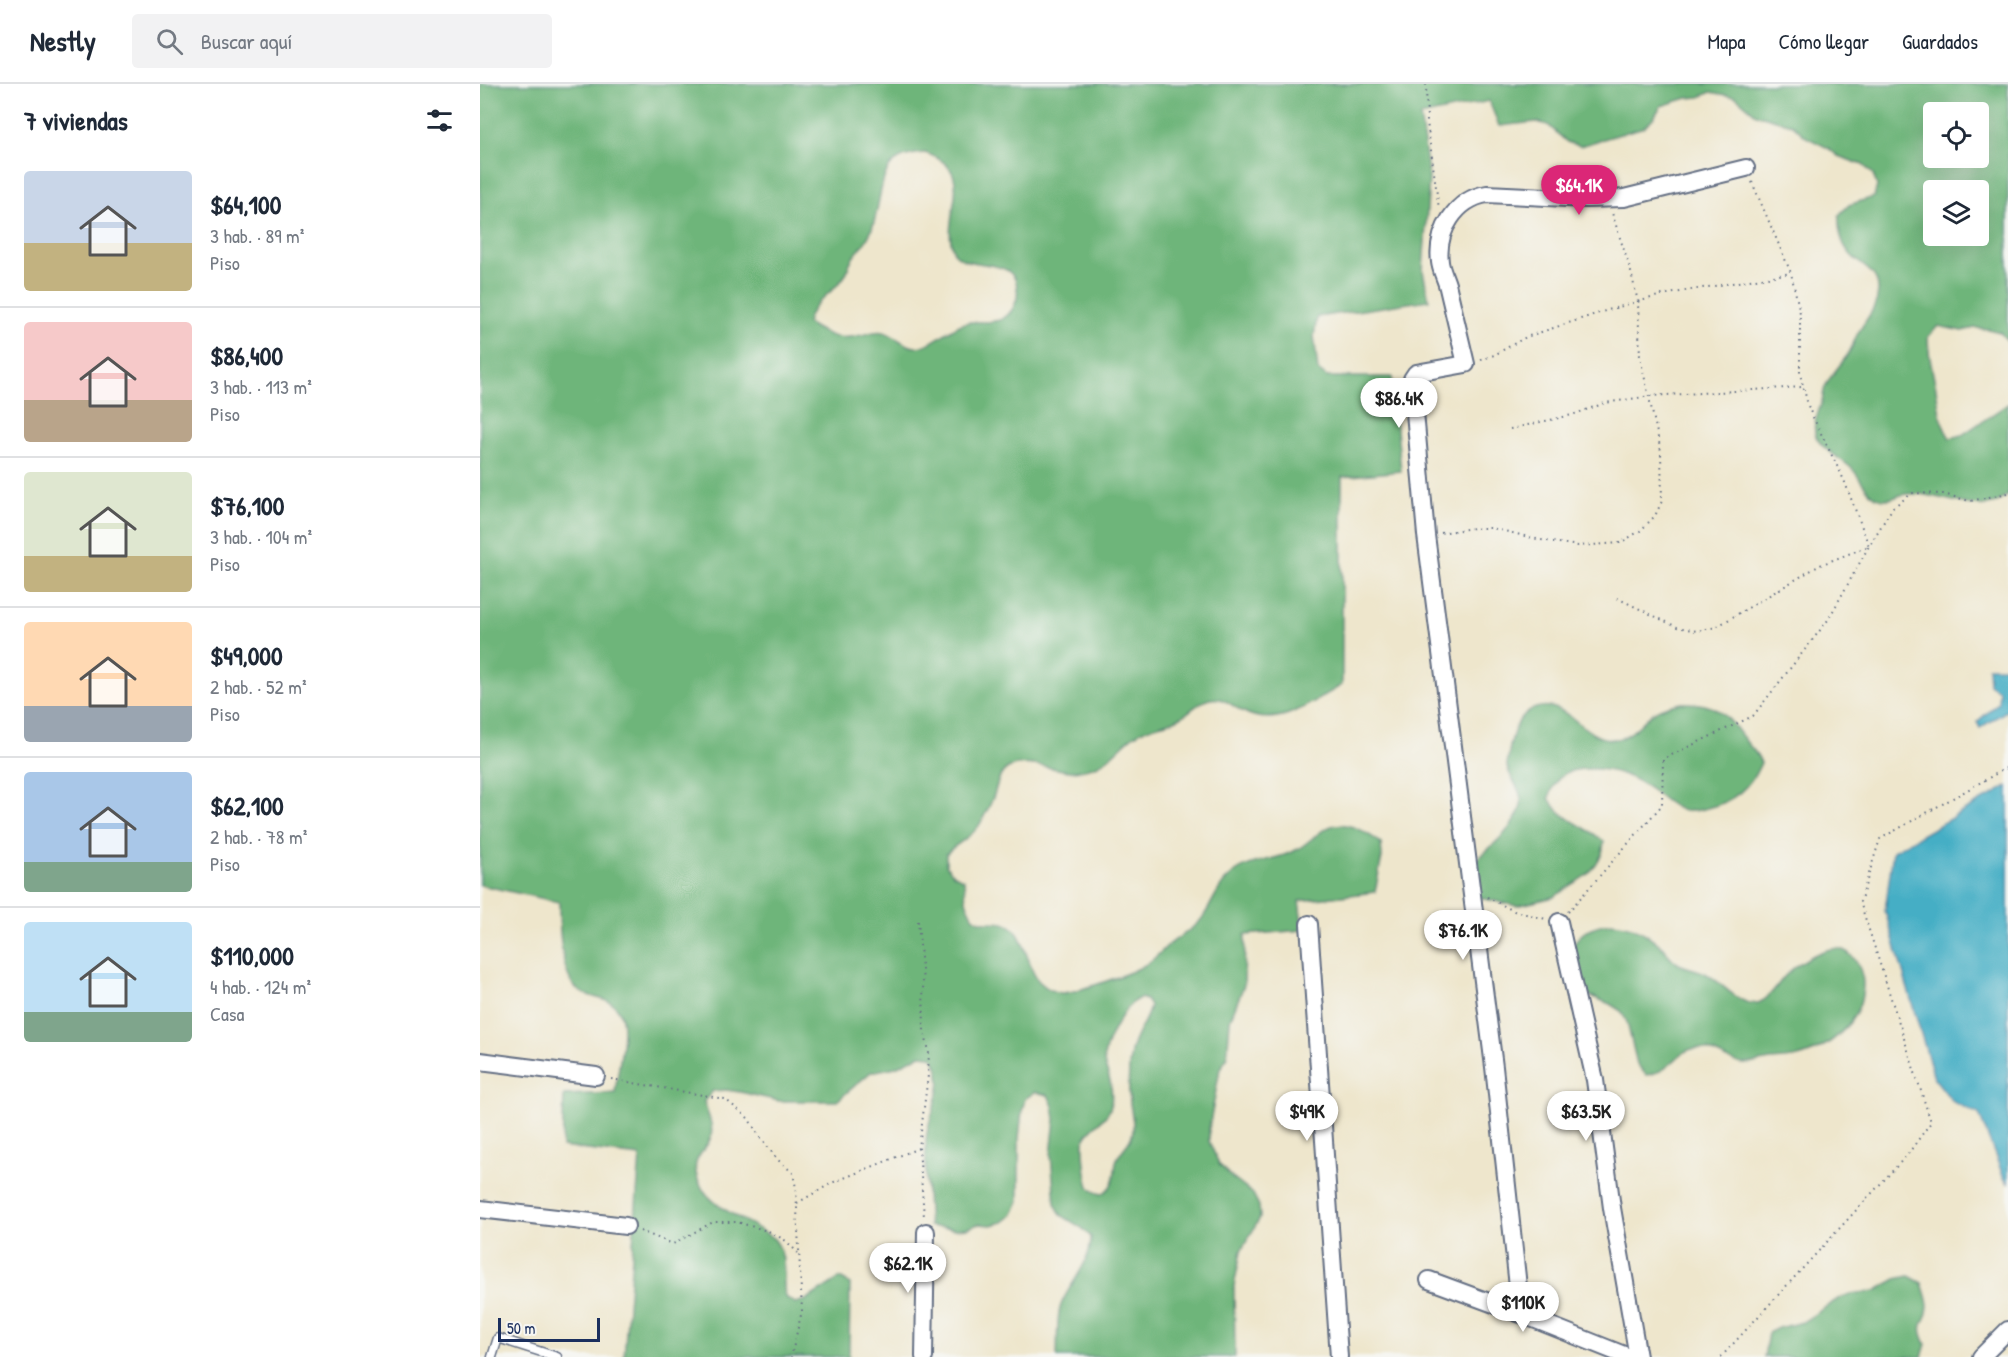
<!DOCTYPE html>
<html lang="es">
<meta charset="utf-8">
<style>
:root{--surface:#fff;--page:#f2f2f3;--text:#1f2937;--muted:#747a83;--line:#e0e1e3;--accent:#db2777}
body{margin:0;font-family:"Patrick Hand",sans-serif;background:var(--page);color:var(--text);height:100vh;display:flex;flex-direction:column;font-size:22px;white-space:nowrap}
*{box-sizing:border-box;margin:0}
p{font-size:20px;color:var(--muted)}
.icon{flex:none;width:33px;height:33px;fill:none;stroke:currentColor;stroke-width:2;stroke-linecap:round;stroke-linejoin:round}
.map{position:relative;flex:1;overflow:hidden}
.side{display:flex;flex-direction:column;background:var(--surface);width:480px}
.side>*{flex:none}
.controls{position:absolute;left:1443px;top:18px;display:grid;gap:12px}
.controls a{display:grid;place-items:center;width:66px;height:66px;border-radius:6px;background:var(--surface);box-shadow:0 6px 24px #0002;font-size:30px}
.scale{position:absolute;left:18px;bottom:15px;width:102px;box-sizing:border-box;padding-left:6px;border:3px solid #1b2f5e;border-top:0;font-size:16px;line-height:21px;white-space:nowrap;color:#1b2f5e;-webkit-text-stroke:4px #f6f6f2;paint-order:stroke}
.price{position:absolute;translate:-50% -51px;padding:0 14px;border-radius:21px;background:#fff;color:#222;font-size:20px;line-height:39px;filter:drop-shadow(0 2px 3px #0008)}
.price::after{content:'';position:absolute;left:50%;top:36px;width:18px;height:14px;margin-left:-9px;background:inherit;clip-path:polygon(0 0,100% 0,50% 100%)}
.price.selected{background:var(--accent);color:#fff}
ul{padding:0;list-style:none}
li{display:flex;align-items:center;gap:18px;height:150px;padding:0 24px}
li+li{border-top:2px solid var(--line)}
li span{display:grid;place-items:center;flex:none;width:168px;height:120px;border-radius:6px;color:#555}
li>.icon{margin-inline-start:auto}
span .icon{width:72px;height:72px;fill:#fffc;stroke-width:1}
li b{font-size:26px}
h2{display:flex;justify-content:space-between;align-items:center;height:72px;padding:0 24px;font-size:26px}
header{display:flex;align-items:center;gap:36px;box-sizing:border-box;height:84px;padding:0 30px;background:var(--surface);border-bottom:2px solid var(--line)}
header strong{font-size:28px}
nav{display:flex;gap:33px;margin-inline-start:auto;font-size:21px}
.search{width:420px;height:54px;background:var(--page);display:flex;align-items:center;gap:15px;box-sizing:border-box;padding:0 21px;border-radius:6px;color:var(--muted);font-size:22px}
main{display:flex;flex:1;min-height:0}
.map>svg:first-child{display:block}
.forest{fill:#6eb57a;stroke:#44726c;stroke-width:1.5;fill-rule:evenodd}
.water{fill:#45aec5;stroke:#306e92;stroke-width:1.5}
.lines{fill:none;stroke-linecap:round;stroke-linejoin:round}
.service-casing{stroke:#656f84;stroke-width:11}
.minor-casing{stroke:#656f84;stroke-width:20}
.path{stroke:#656f84;stroke-width:2;stroke-dasharray:1.5 4.5;stroke-linecap:butt}
.service{stroke:#fff;stroke-width:8}
.minor{stroke:#fff;stroke-width:16}
</style>
<header>
<strong>Nestly</strong>
<div class="search"><svg class="icon" aria-label="search" viewBox="0 0 24 24"><circle cx="10" cy="10" r="6"/><path d="M15 15l6 6"/></svg>Buscar aquí</div>
<nav><a>Mapa</a><a>Cómo llegar</a><a>Guardados</a></nav>
</header>
<main>
<section class="side">
<h2>7 viviendas<svg class="icon" aria-label="filters" viewBox="0 0 24 24"><path d="M4 7h16M4 17h16"/><circle cx="9" cy="7" r="2"/><circle cx="15" cy="17" r="2"/></svg></h2>
<ul>
<li><span style="background:linear-gradient(#c9d6e8 60%,#c2b280 0)"><svg class="icon" aria-label="home" viewBox="0 0 24 24"><path d="M3 11l9-7 9 7M6 9v11h12V9"/></svg></span><div><b>$64,100</b><p>3 hab. · 89 m²</p><p>Piso</p></div></li>
<li><span style="background:linear-gradient(#f6c9c9 65%,#b9a48a 0)"><svg class="icon" aria-label="home" viewBox="0 0 24 24"><path d="M3 11l9-7 9 7M6 9v11h12V9"/></svg></span><div><b>$86,400</b><p>3 hab. · 113 m²</p><p>Piso</p></div></li>
<li><span style="background:linear-gradient(#dfe7d0 70%,#c2b280 0)"><svg class="icon" aria-label="home" viewBox="0 0 24 24"><path d="M3 11l9-7 9 7M6 9v11h12V9"/></svg></span><div><b>$76,100</b><p>3 hab. · 104 m²</p><p>Piso</p></div></li>
<li><span style="background:linear-gradient(#ffd9b3 70%,#9aa5b1 0)"><svg class="icon" aria-label="home" viewBox="0 0 24 24"><path d="M3 11l9-7 9 7M6 9v11h12V9"/></svg></span><div><b>$49,000</b><p>2 hab. · 52 m²</p><p>Piso</p></div></li>
<li><span style="background:linear-gradient(#a9c7e8 75%,#7fa58c 0)"><svg class="icon" aria-label="home" viewBox="0 0 24 24"><path d="M3 11l9-7 9 7M6 9v11h12V9"/></svg></span><div><b>$62,100</b><p>2 hab. · 78 m²</p><p>Piso</p></div></li>
<li><span style="background:linear-gradient(#bfe0f5 75%,#7fa58c 0)"><svg class="icon" aria-label="home" viewBox="0 0 24 24"><path d="M3 11l9-7 9 7M6 9v11h12V9"/></svg></span><div><b>$110,000</b><p>4 hab. · 124 m²</p><p>Casa</p></div></li>
</ul>
</section>
<div class="map">
<svg width="1528" height="1273" viewBox="0 0 1528 1273">
<rect width="100%" height="100%" fill="#f6f6f2"/>
<filter id="ink" filterUnits="userSpaceOnUse"><feTurbulence type="fractalNoise" baseFrequency=".0167" numOctaves="2"/><feDisplacementMap in="SourceGraphic" scale="12" xChannelSelector="R" yChannelSelector="G"/><feConvolveMatrix kernelMatrix="1 2 1 2 8 2 1 2 1" color-interpolation-filters="sRGB"/></filter>
<filter id="wash" filterUnits="userSpaceOnUse"><feTurbulence type="fractalNoise" baseFrequency=".008" numOctaves="4" result="noise"/><feDisplacementMap in="SourceGraphic" scale="24" xChannelSelector="R" yChannelSelector="G"/><feGaussianBlur stdDeviation="1.35" result="paint"/><feColorMatrix in="noise" values="0 0 0 0 0 0 0 0 0 0 0 0 0 0 0 0 0 1.4 0 .05"/><feComposite in="paint" operator="in"/></filter>
<g filter="url(#wash)">
<rect width="100%" height="100%" fill="#eee6cc"/>
<!-- forest -->
<path class="forest" d="M0 0H1528V258L1520 248 1508 245 1495 244 1482 247 1458 242 1448 253C1448 268 1451 281 1454 295 1459 316 1458 337 1470 354L1482 351 1528 320V411C1523 414 1518 419 1512 420 1490 427 1452 407 1427 410 1420 410 1415 414 1409 415 1386 417 1383 393 1369 382 1359 373 1341 365 1336 352 1332 341 1337 331 1341 321 1343 315 1343 309 1345 303 1350 292 1359 283 1366 273 1372 266 1374 256 1378 249 1386 235 1397 224 1398 208 1399 188 1385 185 1373 173 1362 162 1358 146 1359 131L1369 121 1394 113 1397 102 1393 90 1383 81 1358 72 1348 64 1326 53 1313 41 1276 30 1256 13 1231 8 1220 13 1207 14 1181 22 1174 33 1164 43 1100 62 1087 58 1068 41 1056 38 1019 42 1009 17 940 32 949 94 943 187 949 216 837 233 834 252 838 286 847 293H912L921 387 862 393V601C833 618 797 647 762 627 751 621 743 612 730 615 717 618 710 629 699 634 683 642 668 641 653 652 641 661 630 676 618 681 611 684 598 687 591 687 574 686 544 675 528 684 517 691 517 705 512 716 509 724 504 732 500 740 493 753 476 759 466 770V781L473 790 484 796C487 866 519 820 538 850 547 864 550 891 561 899 566 904 574 908 581 909 596 909 649 890 663 882 673 877 680 869 687 862 698 853 710 847 720 837 731 824 736 805 747 795 770 773 794 779 818 765 830 758 842 743 856 741 871 738 890 751 901 759L902 773 895 808 819 817 823 846 765 851 764 901 750 936 747 974 740 984 729 1045V1057L739 1080 751 1093 773 1110 779 1122 780 1134 761 1167 754 1202 755 1273H577C578 1259 576 1234 581 1221 590 1198 611 1180 611 1153L602 1144 581 1131 575 1119 571 1071 575 1035 573 1022 568 1011 555 1008 545 1015 542 1027 539 1054V1117L533 1130 523 1138 511 1141 499 1140 487 1144 475 1145 449 1142C447 1114 445 1086 446 1058 447 1026 472 1004 452 972L440 971 416 983 391 988 357 1017H299L260 1008 246 1006 233 1007 224 1017C226 1028 234 1040 231 1052 228 1065 212 1073 216 1089 222 1119 256 1131 279 1145 283 1148 290 1151 294 1155 308 1171 302 1194 305 1213L315 1219 326 1216 360 1194 370 1200 369 1273H144L160 1072 82 1063 84 1011 135 1009C137 990 147 948 141 931 133 911 114 917 99 907 80 893 79 839 79 818L0 801ZM1454 28H1498V74H1454ZM445 69C501 87 460 130 473 166 483 191 543 165 537 214 535 222 530 231 522 235 510 241 494 235 482 240 467 246 453 261 437 263 426 264 415 251 404 248 397 246 389 249 382 251 358 257 347 252 327 239 332 216 355 209 366 190 368 186 368 181 371 177 375 169 383 163 387 155 400 134 398 96 411 81 420 72 432 70 445 69ZM1454 106H1498V152H1454ZM660 914 666 916 670 922C667 938 654 951 651 968 648 984 648 1003 650 1019 651 1028 654 1037 653 1046 652 1060 639 1066 636 1078 634 1092 635 1102 622 1110 617 1109 613 1108 610 1104 606 1098 602 1060 605 1054 611 1041 628 1036 631 1022 632 1013 632 1002 629 994 628 988 624 983 624 976 624 960 645 919 660 914Z
M1202 619C1237 618 1245 629 1265 656 1272 666 1276 666 1281 679 1270 704 1253 718 1227 724 1220 726 1211 728 1204 727 1192 724 1182 714 1173 707 1153 692 1130 683 1104 685 1082 686 1076 694 1069 714 1081 737 1106 740 1124 758L1122 770 1116 781 1108 790 1074 813 1037 822 1001 814 991 804 995 777C1010 764 1038 741 1041 721 1043 707 1030 695 1027 682 1027 678 1029 672 1029 668 1032 651 1037 629 1056 624 1088 614 1103 657 1134 655 1151 655 1163 635 1176 627 1183 622 1193 621 1202 619Z
M1131 839C1151 840 1169 850 1183 864 1188 870 1192 876 1199 880 1207 884 1217 885 1225 889 1240 897 1250 912 1266 918 1286 926 1295 901 1307 890 1318 879 1348 859 1363 866 1375 871 1383 887 1383 900 1383 936 1351 964 1318 973 1309 975 1300 975 1291 976 1282 977 1273 980 1264 980 1245 979 1232 961 1212 965 1197 967 1192 988 1166 991L1157 980 1147 938 1141 927 1130 920 1106 910 1096 900 1090 865C1100 848 1112 841 1131 839Z
M1429 1192 1442 1199C1444 1206 1448 1215 1448 1223 1447 1240 1435 1237 1446 1260L1442 1273H1284L1288 1249 1298 1244 1323 1238 1358 1215 1370 1210 1395 1207 1416 1195Z"/>
<!-- water -->
<path class="water" d="M1508 583H1528V628L1526 627 1500 644 1497 638 1518 619 1519 607 1509 600Z
M1528 702V1099L1524 1094 1499 1030 1473 1018 1454 994 1405 827 1413 767Z"/>
</g>
<g filter="url(#ink)">
<g class="lines">
<defs>
<path id="service" d="M12 1273 18 1254 77 1273"/>
<path id="minor" d="M1079 838 1115 996 1132 1124 1158 1273
M829 840 859 1273
M0 977 116 992
M0 1125 146 1142
M949 1196 1041 1230 1149 1273
M1041 1230 1014 983 946 451 932 295 936 289 986 280C980 255 974 230 968 204 966 195 961 187 960 178 956 147 976 115 1007 110L1106 115 1144 114 1266 84
M444 1273 446 1148
M1501 1273 1528 1246"/>
</defs>
<!-- service casing -->
<use href="#service" class="service-casing"/>
<!-- minor casing -->
<use href="#minor" class="minor-casing"/>
<!-- path -->
<path class="path" d="M946 0 947 38 959 125
M1272 98 1311 189 1320 229V290L1329 325 1364 396 1389 462
M1001 276 1014 271 1046 253 1128 226 1182 211 1311 189
M1030 345 1092 331 1125 319 1170 312 1323 303
M961 449 993 444H1012L1061 456 1098 462 1140 459 1160 447 1175 432 1182 417 1181 367 1160 273 1158 218 1151 188 1132 129
M1137 514 1197 543 1217 547 1236 543 1340 481 1389 462
M1007 813 1034 827 1066 835
M1088 828 1182 721 1183 675 1273 632 1348 536 1389 462 1413 423 1433 409 1463 410 1490 417 1528 409
M438 837 443 898 444 947 449 967 448 991 439 1064 444 1133
M131 995 245 1015 268 1034 280 1053 297 1075 313 1089 316 1104 322 1227 311 1273
M317 1119 354 1098 439 1064
M160 1147 193 1160 233 1138H257L291 1148 306 1157 318 1169
M1241 1273 1428 1070 1451 1038 1380 818 1400 755 1528 683"/>
<!-- service -->
<use href="#service" class="service"/>
<!-- minor -->
<use href="#minor" class="minor"/>
</g>
</g>
</svg>
<div class="controls">
<a><svg class="icon" aria-label="locate" viewBox="0 0 24 24"><circle cx="12" cy="12" r="6"/><path d="M12 2v4M12 18v4M2 12h4M18 12h4"/></svg></a>
<a><svg class="icon" aria-label="layers" viewBox="0 0 24 24"><path d="M12 4l9 5-9 5-9-5zM3 14l9 5 9-5"/></svg></a>
</div>
<div class="scale">50 m</div>
<b class="price selected" style="left:1099px;top:132px">$64.1K</b>
<b class="price" style="left:919px;top:345px">$86.4K</b>
<b class="price" style="left:983px;top:877px">$76.1K</b>
<b class="price" style="left:827px;top:1058px">$49K</b>
<b class="price" style="left:1106px;top:1058px">$63.5K</b>
<b class="price" style="left:428px;top:1210px">$62.1K</b>
<b class="price" style="left:1043px;top:1249px">$110K</b>
</div>
</main>
